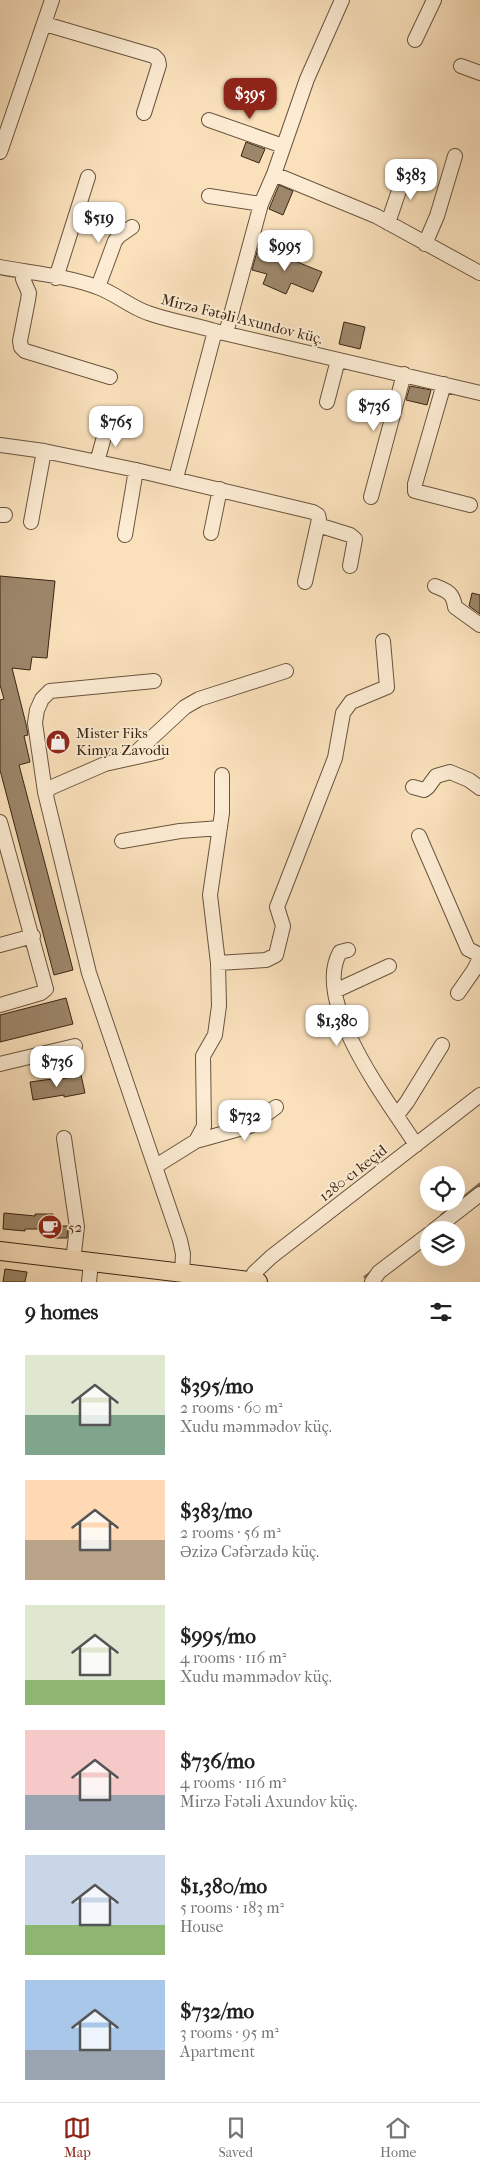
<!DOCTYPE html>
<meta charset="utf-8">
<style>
:root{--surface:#fff;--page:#f2f2f2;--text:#222;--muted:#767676;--line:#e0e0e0;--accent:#8f2418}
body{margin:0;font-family:"IM FELL French Canon",serif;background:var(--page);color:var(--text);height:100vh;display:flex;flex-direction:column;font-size:19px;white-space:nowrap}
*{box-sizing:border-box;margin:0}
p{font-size:16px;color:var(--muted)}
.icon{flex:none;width:28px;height:28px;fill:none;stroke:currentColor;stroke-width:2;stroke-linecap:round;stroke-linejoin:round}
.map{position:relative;height:1282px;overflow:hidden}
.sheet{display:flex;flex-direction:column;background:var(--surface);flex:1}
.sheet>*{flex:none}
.controls{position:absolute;left:420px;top:1166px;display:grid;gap:10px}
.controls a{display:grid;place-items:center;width:45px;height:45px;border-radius:50%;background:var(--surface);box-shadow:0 5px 20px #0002;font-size:25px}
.price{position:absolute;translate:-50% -42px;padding:0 11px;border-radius:10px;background:#fff;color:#222;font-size:16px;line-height:32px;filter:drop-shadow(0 1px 2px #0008)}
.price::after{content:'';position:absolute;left:50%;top:30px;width:15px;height:11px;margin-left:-8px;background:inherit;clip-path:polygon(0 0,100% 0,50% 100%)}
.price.on{background:var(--accent);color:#fff}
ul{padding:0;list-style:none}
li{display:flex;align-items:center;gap:15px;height:125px;padding:0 25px}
li span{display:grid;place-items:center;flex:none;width:140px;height:100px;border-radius:0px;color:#555}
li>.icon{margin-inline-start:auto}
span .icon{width:60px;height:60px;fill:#fffc;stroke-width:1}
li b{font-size:21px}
h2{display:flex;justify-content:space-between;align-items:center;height:60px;padding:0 25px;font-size:21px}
.dock{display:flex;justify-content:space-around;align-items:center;height:70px;border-top:1px solid var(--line);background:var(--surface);font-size:14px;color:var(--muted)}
.dock a{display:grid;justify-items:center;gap:2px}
.dock .on{color:var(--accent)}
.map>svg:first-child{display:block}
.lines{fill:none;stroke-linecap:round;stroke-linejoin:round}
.stream{stroke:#856f56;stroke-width:3}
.building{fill:#9d876b;stroke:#392513}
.minor-casing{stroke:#69543d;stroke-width:16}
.major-casing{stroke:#392513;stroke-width:20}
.minor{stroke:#fcecd3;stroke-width:14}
.major{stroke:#fae1bc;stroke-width:18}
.labels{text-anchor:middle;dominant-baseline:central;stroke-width:4;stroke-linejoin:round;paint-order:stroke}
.street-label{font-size:15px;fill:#392513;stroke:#fcecd3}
.poi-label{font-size:15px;fill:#392513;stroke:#fcecd3;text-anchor:start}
</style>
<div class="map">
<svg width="480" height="1282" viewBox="0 0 480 1282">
<rect width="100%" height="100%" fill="#fae1bc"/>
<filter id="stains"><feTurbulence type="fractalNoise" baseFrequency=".004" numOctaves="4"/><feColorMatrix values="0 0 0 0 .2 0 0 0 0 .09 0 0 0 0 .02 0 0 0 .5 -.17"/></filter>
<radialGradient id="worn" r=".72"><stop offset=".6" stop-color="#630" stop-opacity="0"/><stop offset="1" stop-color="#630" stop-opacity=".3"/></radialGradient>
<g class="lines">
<!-- stream -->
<path class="stream" d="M442 1215 480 1184
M365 1277 373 1271"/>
</g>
<!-- building -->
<path class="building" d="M246 142 265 149 259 163 241 156Z
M279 185 293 191 283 215 269 209Z
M258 248 275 253 322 272 313 292 291 283 286 294 263 284 267 274 252 270Z
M344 322 365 327 360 349 339 344Z
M410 386 431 390 427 405 406 400Z
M0 576 55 581 47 658 32 657 30 670 12 668 26 724 28 735 24 736 30 762 19 765 73 970 54 975 0 770V700L4 699 0 685Z
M472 593 480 595V614L469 606Z
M66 998 73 1024 0 1042V1015Z
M81 1075 85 1093 64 1097V1095L33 1100 30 1082 52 1079V1081Z
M4 1213 35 1216V1214H53V1226H68L67 1238H52V1229H25V1231L3 1229Z
M5 1269 27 1272 25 1282H3Z"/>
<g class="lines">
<defs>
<path id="minor" d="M45 24 154 56 158 60 159 65 144 113
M415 40 434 0
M461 66 480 73
M209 120 283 146
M0 152 52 0
M274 174 376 216 480 273
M209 196 261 204
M388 223 406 170
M425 244 437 216 455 156
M0 267C32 273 67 276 97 287 115 293 130 307 148 313 170 321 193 324 215 331L480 393
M22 271 23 279 29 293 28 300 20 341 21 347 25 351 110 377
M56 278 88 177
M98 287 115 241 119 236 132 227
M226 333 261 204 274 174 307 79 342 0
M444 384 415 484V491L470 505
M327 402 338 360
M0 445 44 451 136 470 313 512 318 515 319 519 305 582
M97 462 107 426
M176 478 215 331
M371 497 404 374
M0 515H5
M31 522 44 451
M318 525 350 535 355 539 350 566
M211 533 220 489
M125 535 136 470
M435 586C448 591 453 593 455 607L480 625
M154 681 50 691 42 699 37 710 35 723 45 792 89 973 180 1240 183 1254 182 1274
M130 758 185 707 199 699 286 671
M413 787 424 790 428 787 436 776 450 772 469 780 480 788
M45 792 52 787 105 764 159 752
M0 822 46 989 41 993 0 1005
M419 836 468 949 480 955
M122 841 180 831 220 828
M0 945 33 936
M348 950 340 952C311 1003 389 1102 416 1145
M218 963 266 960 276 955 283 926 277 907 335 758 343 713 351 702 387 687 383 641
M335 991 389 966
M458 993 474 970 480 958
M0 1064 75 1046
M397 1115 407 1102 442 1045
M64 1138 77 1227 73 1261
M196 1141 250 1126 276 1107
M156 1166 196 1141 204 1126 203 1056 215 1035 219 1006 218 963 210 895 222 813V775
M434 1230 480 1194
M251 1281 254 1273 271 1257 480 1095
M89 1282 91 1263
M372 1282 379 1272 429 1234"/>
<path id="major" d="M0 1251 258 1282"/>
</defs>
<!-- minor casing -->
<use href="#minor" class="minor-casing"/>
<!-- major casing -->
<use href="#major" class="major-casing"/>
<!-- minor -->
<use href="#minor" class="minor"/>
<!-- major -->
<use href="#major" class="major"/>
</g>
<!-- icons -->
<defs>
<symbol id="shop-disc" viewBox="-11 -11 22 22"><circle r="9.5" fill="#8f2418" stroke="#fcecd3"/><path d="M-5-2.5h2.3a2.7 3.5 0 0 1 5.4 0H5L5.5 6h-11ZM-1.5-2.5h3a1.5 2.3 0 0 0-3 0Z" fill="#fff"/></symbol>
<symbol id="cafe-disc" viewBox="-11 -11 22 22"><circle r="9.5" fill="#8f2418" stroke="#fcecd3"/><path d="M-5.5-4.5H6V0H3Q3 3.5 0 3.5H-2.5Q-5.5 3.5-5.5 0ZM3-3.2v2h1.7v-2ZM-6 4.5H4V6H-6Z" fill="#fff"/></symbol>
</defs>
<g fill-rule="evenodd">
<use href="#shop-disc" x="44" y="728" width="28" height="28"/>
<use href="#cafe-disc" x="36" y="1213" width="28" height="28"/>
</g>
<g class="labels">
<!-- street labels -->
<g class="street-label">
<text transform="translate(242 319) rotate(14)">Mirzə Fətəli Axundov küç.</text>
<text transform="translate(353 1173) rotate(-38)">1280-cı keçid</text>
</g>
<!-- poi labels -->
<g class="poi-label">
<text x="76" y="733">Mister Fiks<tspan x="76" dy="17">Kimya Zavodu</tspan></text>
<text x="68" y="1227">52</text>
</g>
</g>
<rect width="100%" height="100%" filter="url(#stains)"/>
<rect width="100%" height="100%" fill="url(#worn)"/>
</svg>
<div class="controls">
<a><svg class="icon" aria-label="locate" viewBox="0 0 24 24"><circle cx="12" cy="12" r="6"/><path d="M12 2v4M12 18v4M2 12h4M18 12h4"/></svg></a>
<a><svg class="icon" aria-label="layers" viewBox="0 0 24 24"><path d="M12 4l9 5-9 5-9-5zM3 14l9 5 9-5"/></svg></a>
</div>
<b class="price on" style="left:250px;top:120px">$395</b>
<b class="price" style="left:411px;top:201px">$383</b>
<b class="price" style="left:99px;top:244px">$519</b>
<b class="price" style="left:285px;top:272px">$995</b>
<b class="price" style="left:374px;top:432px">$736</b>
<b class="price" style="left:116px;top:448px">$765</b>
<b class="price" style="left:337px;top:1047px">$1,380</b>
<b class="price" style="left:57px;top:1088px">$736</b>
<b class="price" style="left:245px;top:1142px">$732</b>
</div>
<section class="sheet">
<h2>9 homes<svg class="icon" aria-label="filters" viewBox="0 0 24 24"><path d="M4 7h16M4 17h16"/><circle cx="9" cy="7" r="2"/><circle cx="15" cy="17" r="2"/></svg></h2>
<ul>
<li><span style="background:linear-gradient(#dfe7d0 60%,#7fa58c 0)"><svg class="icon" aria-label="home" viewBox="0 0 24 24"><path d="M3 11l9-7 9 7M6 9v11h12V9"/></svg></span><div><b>$395/mo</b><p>2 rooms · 60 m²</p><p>Xudu məmmədov küç.</p></div></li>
<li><span style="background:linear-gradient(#ffd9b3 60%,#b9a48a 0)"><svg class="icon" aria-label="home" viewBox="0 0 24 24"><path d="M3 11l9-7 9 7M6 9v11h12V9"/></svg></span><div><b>$383/mo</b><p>2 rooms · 56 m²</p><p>Əzizə Cəfərzadə küç.</p></div></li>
<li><span style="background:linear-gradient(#dfe7d0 75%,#8fb573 0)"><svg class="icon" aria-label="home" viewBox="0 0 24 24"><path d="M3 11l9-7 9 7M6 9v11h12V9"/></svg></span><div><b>$995/mo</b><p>4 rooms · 116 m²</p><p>Xudu məmmədov küç.</p></div></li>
<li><span style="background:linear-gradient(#f6c9c9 65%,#9aa5b1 0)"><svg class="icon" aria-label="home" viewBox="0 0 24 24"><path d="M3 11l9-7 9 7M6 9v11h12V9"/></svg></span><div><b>$736/mo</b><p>4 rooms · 116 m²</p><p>Mirzə Fətəli Axundov küç.</p></div></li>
<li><span style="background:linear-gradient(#c9d6e8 70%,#8fb573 0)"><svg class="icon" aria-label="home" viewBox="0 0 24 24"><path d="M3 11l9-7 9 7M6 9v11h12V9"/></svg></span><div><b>$1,380/mo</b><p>5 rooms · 183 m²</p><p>House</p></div></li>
<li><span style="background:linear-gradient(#a9c7e8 70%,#9aa5b1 0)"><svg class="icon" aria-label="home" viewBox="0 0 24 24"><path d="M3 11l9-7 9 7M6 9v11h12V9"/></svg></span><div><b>$732/mo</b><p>3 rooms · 95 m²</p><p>Apartment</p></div></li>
</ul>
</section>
<nav class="dock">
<a class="on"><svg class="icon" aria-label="map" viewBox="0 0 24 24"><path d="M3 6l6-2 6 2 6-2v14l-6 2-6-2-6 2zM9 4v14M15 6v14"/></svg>Map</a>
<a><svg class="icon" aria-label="saved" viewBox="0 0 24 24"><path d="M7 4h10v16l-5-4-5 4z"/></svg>Saved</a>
<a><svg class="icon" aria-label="home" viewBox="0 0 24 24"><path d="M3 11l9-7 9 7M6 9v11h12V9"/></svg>Home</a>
</nav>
